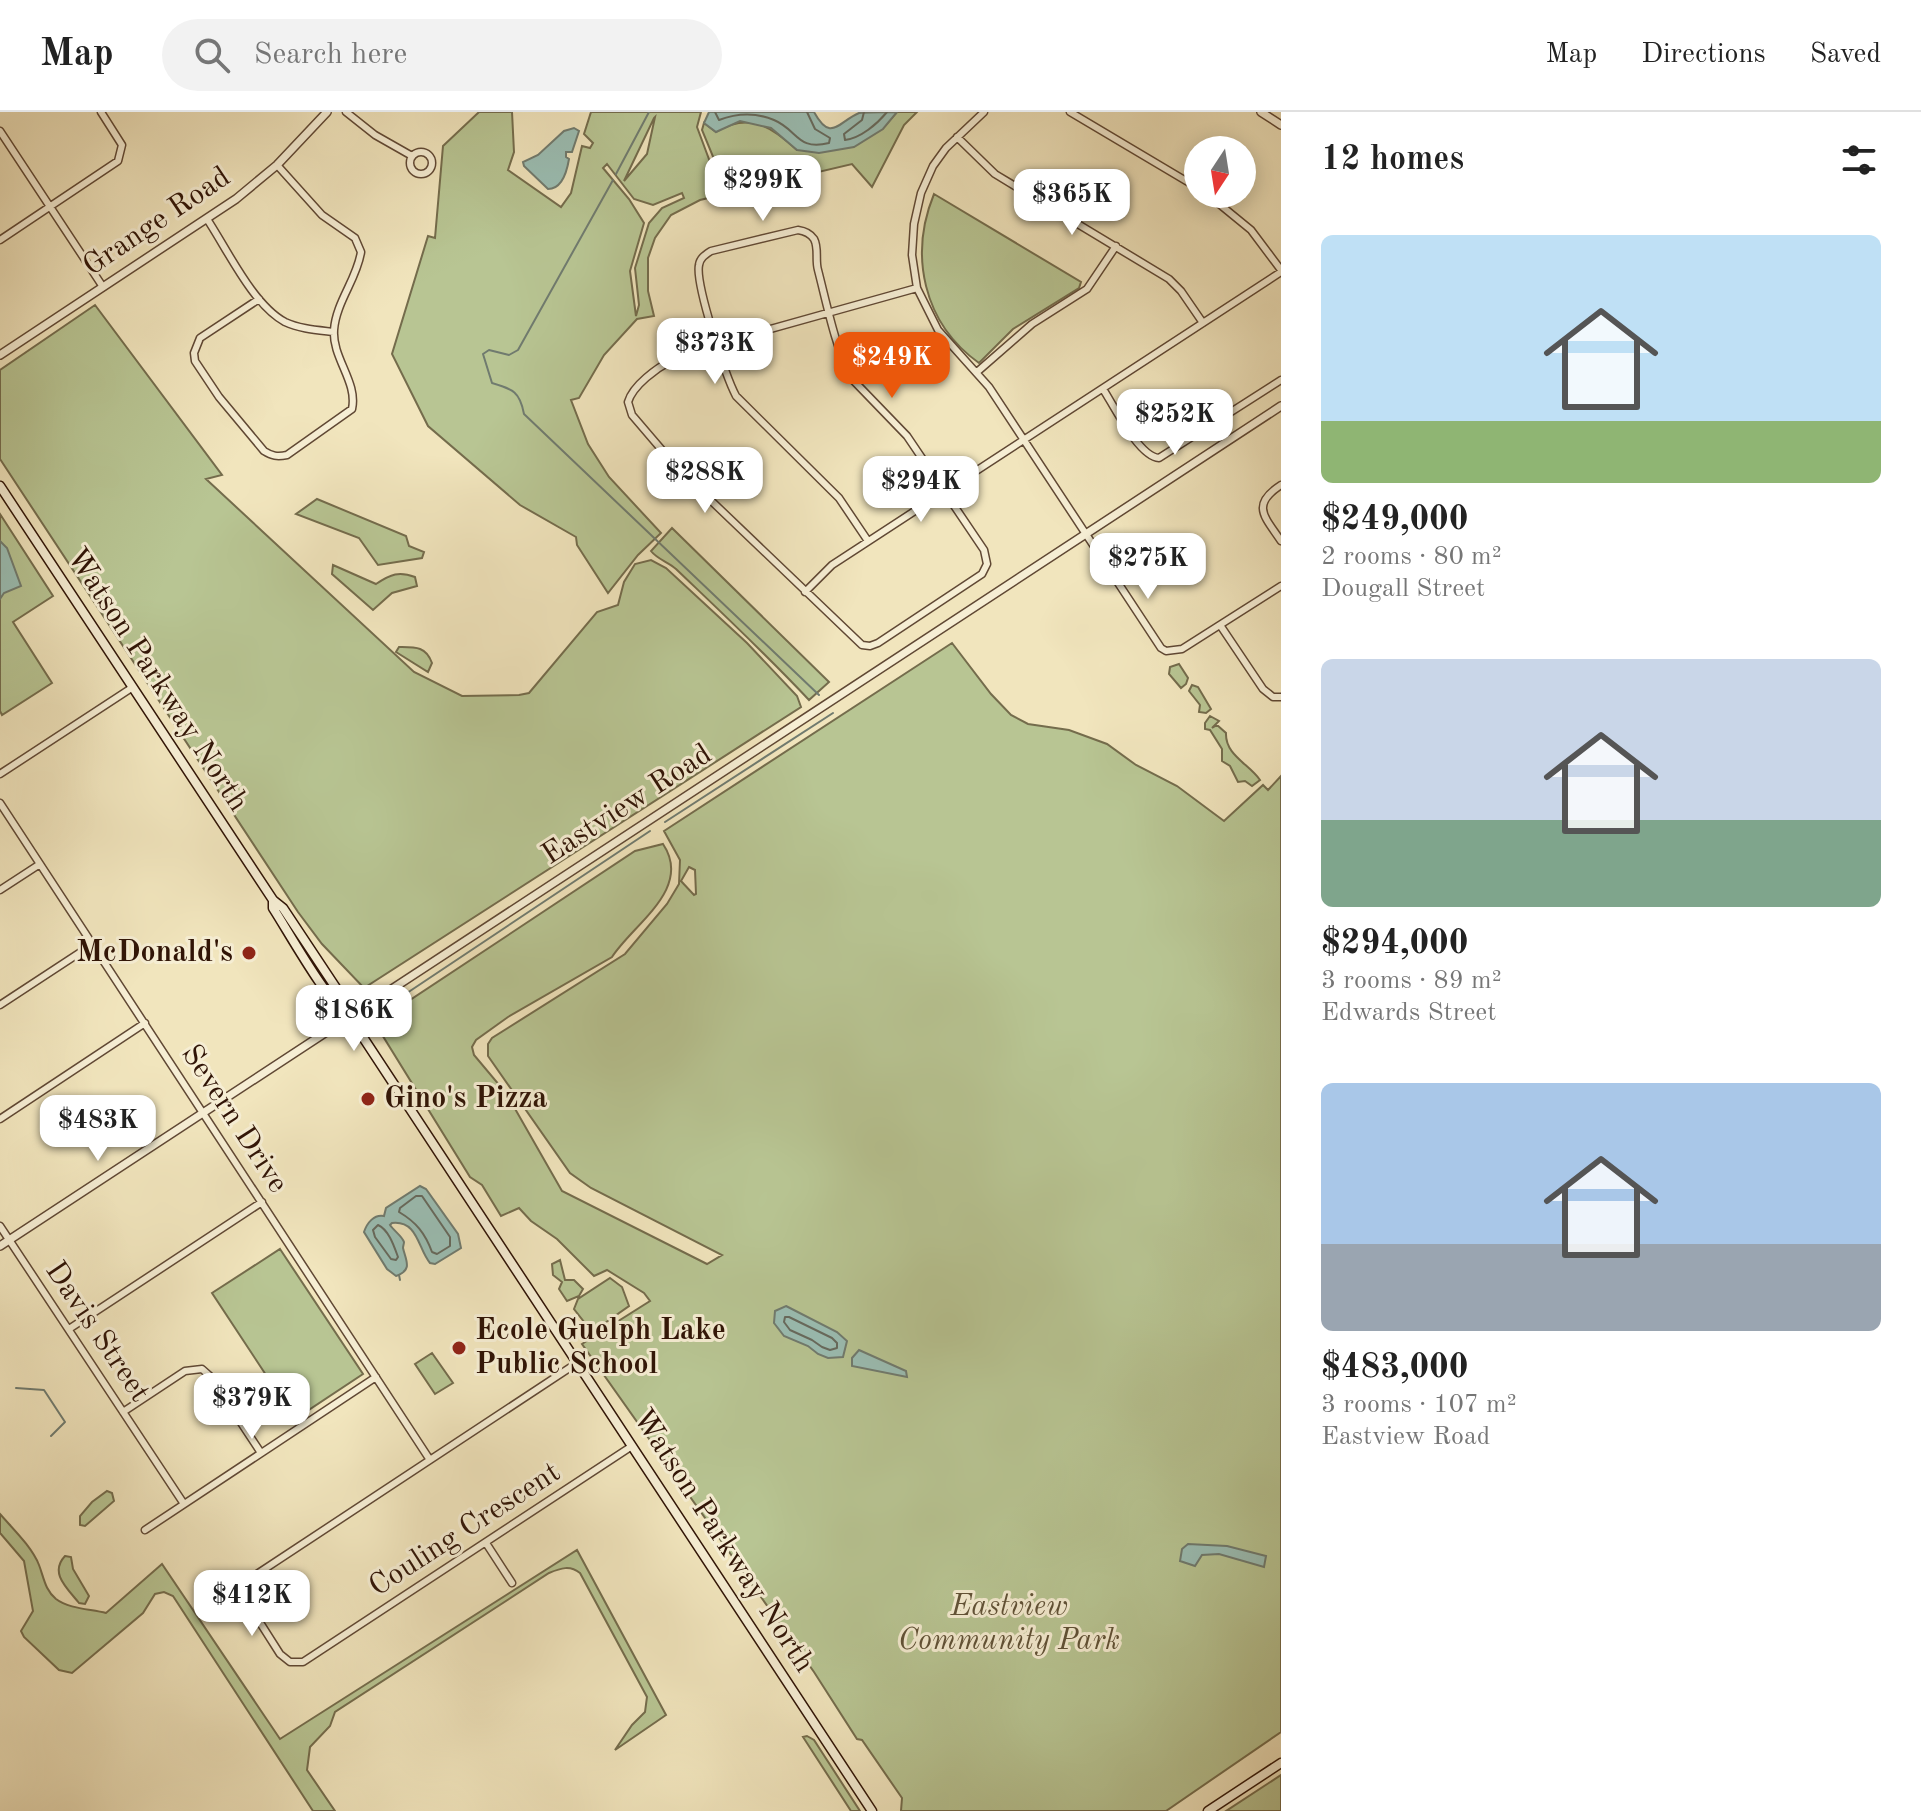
<!DOCTYPE html>
<meta charset="utf-8">
<style>
:root{--surface:#fff;--page:#f2f2f2;--text:#222;--muted:#767676;--line:#e0e0e0;--accent:#ea580c}
body{margin:0;font-family:"Old Standard TT",serif;background:var(--page);color:var(--text);height:100vh;display:flex;flex-direction:column;font-size:30px;white-space:nowrap}
*{box-sizing:border-box;margin:0}
p{font-size:26px;color:var(--muted)}
.icon{flex:none;width:44px;height:44px;fill:none;stroke:currentColor;stroke-width:2;stroke-linecap:round;stroke-linejoin:round}
.map{position:relative;flex:1;overflow:hidden}
.side{display:flex;flex-direction:column;background:var(--surface);width:640px}
.side>*{flex:none}
.needle{width:52px;rotate:192deg}
.buttons{position:absolute;left:1184px;top:24px;display:grid;gap:16px}
.buttons a{display:grid;place-items:center;width:72px;height:72px;border-radius:50%;background:var(--surface);box-shadow:0 4px 20px #0003;font-size:40px}
.price{position:absolute;translate:-50% -68px;padding:0 18px;border-radius:16px;background:#fff;color:#222;font-size:26px;line-height:52px;filter:drop-shadow(0 2px 4px #0008)}
.price::after{content:'';position:absolute;left:50%;top:48px;width:24px;height:18px;margin-left:-12px;background:inherit;clip-path:polygon(0 0,100% 0,50% 100%)}
.price.selected{background:var(--accent);color:#fff}
ul{padding:0;list-style:none}
li{display:grid;align-content:center;gap:16px;height:424px;padding:0 40px}
li span{display:grid;place-items:center;height:248px;border-radius:12px;color:#555}
li>.icon{margin-inline-start:auto}
span .icon{width:144px;height:144px;fill:#fffc;stroke-width:1}
li b{font-size:34px}
h2{display:flex;justify-content:space-between;align-items:center;height:96px;padding:0 40px;font-size:34px}
header{display:flex;align-items:center;gap:48px;box-sizing:border-box;height:112px;padding:0 40px;background:var(--surface);border-bottom:2px solid var(--line)}
header strong{font-size:38px}
nav{display:flex;gap:44px;margin-inline-start:auto;font-size:28px}
.search{width:560px;height:72px;background:var(--page);display:flex;align-items:center;gap:20px;box-sizing:border-box;padding:0 28px;border-radius:44px;color:var(--muted);font-size:30px}
main{display:flex;flex:1;min-height:0}
.map>svg:first-child{display:block}
.green{fill:#b8c593;stroke:#746c4c;stroke-width:2;fill-rule:evenodd}
.water{fill:#9bbfb5;stroke:#707b6f;stroke-width:2}
.lines{fill:none;stroke-linecap:round;stroke-linejoin:round}
.shore{stroke:#666a5e;stroke-width:2}
.stream{stroke:#707b6f;stroke-width:2}
.minor-casing{stroke:#604834;stroke-width:9}
.tertiary-casing{stroke:#604834;stroke-width:10}
.secondary-casing{stroke:#301406;stroke-width:11}
.minor{stroke:#f6eed4;stroke-width:6}
.tertiary{stroke:#f6eed4;stroke-width:7}
.secondary{stroke:#f6eed4;stroke-width:8}
.poi-dot{fill:#8f2418;stroke:#f6eed4;stroke-width:3}
.labels{text-anchor:middle;dominant-baseline:central;stroke-width:6;stroke-linejoin:round;paint-order:stroke}
.street-label{font-size:30px;fill:#301406;stroke:#f6eed4}
.poi-label{font-size:30px;font-weight:bold;fill:#301406;stroke:#f6eed4;text-anchor:start}
.park-label{font-size:30px;font-style:italic;fill:#605237;stroke:#f6eed4}
</style>
<header>
<strong>Map</strong>
<div class="search"><svg class="icon" aria-label="search" viewBox="0 0 24 24"><circle cx="10" cy="10" r="6"/><path d="M15 15l6 6"/></svg>Search here</div>
<nav><a>Map</a><a>Directions</a><a>Saved</a></nav>
</header>
<main>
<div class="map">
<svg width="1281" height="1699" viewBox="0 0 1281 1699">
<rect width="100%" height="100%" fill="#f1e5bd"/>
<filter id="stains"><feTurbulence type="fractalNoise" baseFrequency=".0025" numOctaves="4"/><feColorMatrix values="0 0 0 0 .2 0 0 0 0 .09 0 0 0 0 .02 0 0 0 .5 -.17"/></filter>
<radialGradient id="worn" r=".72"><stop offset=".6" stop-color="#630" stop-opacity="0"/><stop offset="1" stop-color="#630" stop-opacity=".3"/></radialGradient>
<!-- green -->
<path class="green" d="M479 0H512L514 40 508 58 561 95 571 81 582 34 590 36 593 31 584 22 591 0H701L697 15 716 66 721 64 702 18 704 11 716 20C749 0 771 14 797 38L882 17 897 0H917L904 13 872 75 852 52 700 88 671 103 655 126 648 146V179L654 204 637 207 604 243 579 286 571 288 588 332 609 365 661 421 638 443 608 481 577 433 576 425 520 393 428 314 392 242 428 124 435 126 443 34ZM655 5 647 42 624 69 654 6ZM607 52 634 87 653 93 682 81 684 86 662 96 649 111 635 156 639 193 636 204 630 159 644 111 629 87 603 56Z
M934 82 1081 170 1079 176 1013 217 979 251C923 211 909 143 934 82Z
M95 193 222 363 206 367 414 560 462 584 519 583 529 581 597 500 618 493 624 470 635 452 651 448 666 456 747 531 797 584 801 595 364 876 322 832 298 800 0 347V258Z
M317 387 406 424 409 434 424 440 422 446 378 453 359 426 296 402Z
M0 402 53 484 13 510 52 571 2 603 0 599Z
M672 416 829 570 809 588C766 542 721 500 676 457 668 450 657 447 651 439Z
M333 453 376 472C391 462 399 459 415 465L417 474 392 481 373 498 332 462Z
M952 531 991 582 1011 603 1028 612 1069 618 1107 632 1136 653 1177 674 1224 709 1263 673 1268 678 1281 664V1620L1166 1699H901L902 1686 862 1628 857 1627 814 1560 582 1232 650 1189 644 1181 607 1158 594 1164 557 1127 531 1109 519 1096 501 1104 482 1073 470 1065 381 921 386 904 635 739 663 732C693 777 633 812 612 845L508 905 476 928 472 935 474 943 506 981 562 1079 707 1152 722 1143 591 1076 570 1061 488 944V932L492 926 625 842 667 792 679 772 680 748 664 719ZM689 755 695 758 696 782 694 783 681 769Z
M399 535C415 535 426 534 432 551L428 560 396 540Z
M1179 552 1188 566 1186 572 1181 576 1169 562 1170 555Z
M1192 573 1198 575 1211 597 1206 601 1199 600 1200 593 1189 579Z
M1210 604 1219 609 1212 616 1217 613 1226 621C1225 643 1249 652 1260 668L1252 674 1245 669 1238 670 1230 654 1222 649V637L1210 618 1205 617V611Z
M280 1137 363 1262 295 1307 212 1181Z
M560 1148 565 1168H574L583 1177 579 1184 567 1189 559 1177 562 1170 553 1163 552 1152Z
M610 1166 622 1175 629 1194 592 1220 574 1197 578 1187Z
M432 1241 453 1271 435 1282 415 1252Z
M107 1379 112 1381 114 1389 85 1414 80 1413V1404L92 1390Z
M0 1402C13 1417 32 1435 39 1453 44 1466 45 1478 56 1487 69 1497 91 1497 106 1501L162 1452 280 1627 577 1438 666 1603 615 1638 632 1613 645 1600 647 1585 580 1461C570 1453 561 1456 549 1461L335 1600 330 1614 310 1635 307 1658 335 1699H313L173 1484 164 1480 155 1482 143 1501 72 1561 59 1558 24 1525 21 1519 33 1499 24 1449 0 1421Z
M65 1444 71 1445 73 1457 89 1484 85 1492 79 1491C67 1476 49 1461 65 1444Z
M807 1624 814 1628 860 1699H851L803 1625Z
M1281 1663V1699H1226Z"/>
<!-- water -->
<path class="water" d="M709 0H814C831 31 838 10 859 1 869 0 886 0 897 0L883 17 854 35 819 41 797 38 771 16 740 9 716 20 704 11Z
M574 16 579 19 572 40H566V45L569 47C567 59 562 77 548 77L524 54 523 50 538 43 564 19Z
M0 429 7 436 21 474 4 481 0 487Z
M420 1074 426 1077 458 1122 461 1136 435 1152 430 1151C418 1137 418 1108 392 1111L390 1113C394 1119 402 1124 404 1130 404 1132 403 1134 403 1136 406 1149 413 1158 396 1164L387 1157 364 1120C367 1111 374 1102 384 1104L386 1096Z
M786 1194 837 1220 847 1229 843 1245 828 1246 818 1242 808 1234 784 1224 774 1211 775 1199Z
M859 1238 906 1259 907 1265 852 1254V1246Z
M1188 1432 1227 1434 1266 1444 1264 1455 1219 1442 1202 1443 1195 1454 1180 1449 1182 1437Z"/>
<g class="lines">
<!-- shore -->
<path class="shore" d="M715 0 719 8C737 1 755 0 774 8 798 18 797 39 829 31L830 26 815 17 807 0
M864 0 862 8 844 22 845 28C861 26 877 12 887 0
M416 1084H422L450 1125V1134L437 1142 432 1140C425 1121 416 1110 399 1100L400 1096Z
M378 1113C389 1118 394 1134 398 1145L396 1148 391 1147 375 1125 373 1118Z
M785 1205H789L832 1226 837 1231V1236L830 1238 822 1235 812 1228 790 1218 784 1210Z"/>
<!-- stream -->
<path class="stream" d="M616 62 649 0
M613 68 518 238 509 243 489 238 483 242 492 271C513 277 520 280 524 302L819 583
M665 710 833 601
M377 901 650 719
M399 1163 400 1168
M16 1276 44 1278 65 1310 51 1324"/>
<defs>
<path id="minor" d="M346 0 375 23 412 44
M984 0 946 36 933 54 921 81 914 112 912 143 917 176 938 218 989 275 1161 536 1166 539 1182 537 1281 474
M1070 0 1198 76
M0 19 103 175
M957 25 995 62 1169 167 1181 179 1203 211
M410 51a11 11 0 1 1 22 0a11 11 0 1 1-22 0Z
M1207 82 1251 118 1281 158
M207 107C227 137 253 193 285 210 300 217 317 218 334 220
M0 128 118 49 122 33 101 0
M259 187 200 226 194 241 195 249 219 285 264 339C272 344 277 345 287 343L352 297C358 270 332 246 334 218 336 190 357 167 361 140L355 126 322 103 277 53
M977 260 1032 212 1087 177 1116 134
M1103 277C1114 294 1139 345 1159 346L1281 268
M1281 373C1250 393 1265 405 1281 429
M868 429 839 386 736 284C726 265 695 172 699 153 700 146 705 143 711 139L798 118C805 119 810 121 814 127 819 136 815 148 818 158 827 193 835 234 851 266L907 324 984 438 987 452 982 462 878 531 870 534 862 533 679 358 632 303 628 290C633 273 657 256 672 248 695 235 724 231 749 223 805 207 861 192 917 176
M805 480 832 453 1281 160
M1220 513 1263 577 1273 585H1281
M0 662 133 575
M0 691 430 1348
M0 778 40 752
M0 893 93 832
M0 1007 145 911
M0 1114 184 1392
M69 1217 262 1090
M577 1251 254 1464 245 1474 247 1490 280 1542 290 1550H303L632 1334
M123 1300 185 1259 202 1257 211 1265 261 1341
M145 1418 376 1265
M486 1431 512 1471"/>
<path id="tertiary" d="M1261 0 1281 13
M0 243 236 87 277 53 327 0
M0 1134 1281 294"/>
<path id="secondary" d="M0 374 273 788 283 796 348 894 349 904 872 1699
M273 788V796C288 819 329 893 349 904
M1208 1699 1281 1651"/>
</defs>
<!-- minor casing -->
<use href="#minor" class="minor-casing"/>
<!-- tertiary casing -->
<use href="#tertiary" class="tertiary-casing"/>
<!-- secondary casing -->
<use href="#secondary" class="secondary-casing"/>
<!-- minor -->
<use href="#minor" class="minor"/>
<!-- tertiary -->
<use href="#tertiary" class="tertiary"/>
<!-- secondary -->
<use href="#secondary" class="secondary"/>
</g>
<!-- markers -->
<g class="poi-dot">
<circle cx="249" cy="841" r="8"/>
<circle cx="368" cy="987" r="8"/>
<circle cx="459" cy="1236" r="8"/>
</g>
<g class="labels">
<!-- street labels -->
<g class="street-label">
<text transform="translate(157 110) rotate(-34)">Grange Road</text>
<text transform="translate(157 568) rotate(57)">Watson Parkway North</text>
<text transform="translate(627 693) rotate(-33)">Eastview Road</text>
<text transform="translate(234 1007) rotate(57)">Severn Drive</text>
<text transform="translate(97 1220) rotate(56)">Davis Street</text>
<text transform="translate(465 1418) rotate(-33)">Couling Crescent</text>
<text transform="translate(723 1429) rotate(57)">Watson Parkway North</text>
</g>
<!-- poi labels -->
<g class="poi-label">
<text x="233" y="841" text-anchor="end">McDonald's</text>
<text x="384" y="987">Gino's Pizza</text>
<text x="475" y="1219">Ecole Guelph Lake<tspan x="475" dy="34">Public School</tspan></text>
</g>
<!-- park labels -->
<g class="park-label">
<text x="1009" y="1495">Eastview<tspan x="1009" dy="34">Community Park</tspan></text>
</g>
</g>
<rect width="100%" height="100%" filter="url(#stains)"/>
<rect width="100%" height="100%" fill="url(#worn)"/>
</svg>
<div class="buttons">
<a><svg class="needle" viewBox="-14 -14 28 28"><path d="M0-13l5 13h-10z" fill="#e53935"/><path d="M0 13l5-13h-10z" fill="#767676"/></svg></a>
</div>
<b class="price" style="left:763px;top:111px">$299K</b>
<b class="price" style="left:1072px;top:125px">$365K</b>
<b class="price" style="left:715px;top:274px">$373K</b>
<b class="price selected" style="left:892px;top:288px">$249K</b>
<b class="price" style="left:1175px;top:345px">$252K</b>
<b class="price" style="left:705px;top:403px">$288K</b>
<b class="price" style="left:921px;top:412px">$294K</b>
<b class="price" style="left:1148px;top:489px">$275K</b>
<b class="price" style="left:354px;top:941px">$186K</b>
<b class="price" style="left:98px;top:1051px">$483K</b>
<b class="price" style="left:252px;top:1329px">$379K</b>
<b class="price" style="left:252px;top:1526px">$412K</b>
</div>
<section class="side">
<h2>12 homes<svg class="icon" aria-label="filters" viewBox="0 0 24 24"><path d="M4 7h16M4 17h16"/><circle cx="9" cy="7" r="2"/><circle cx="15" cy="17" r="2"/></svg></h2>
<ul>
<li><span style="background:linear-gradient(#bfe0f5 75%,#8fb573 0)"><svg class="icon" aria-label="home" viewBox="0 0 24 24"><path d="M3 11l9-7 9 7M6 9v11h12V9"/></svg></span><div><b>$249,000</b><p>2 rooms · 80 m²</p><p>Dougall Street</p></div></li>
<li><span style="background:linear-gradient(#c9d6e8 65%,#7fa58c 0)"><svg class="icon" aria-label="home" viewBox="0 0 24 24"><path d="M3 11l9-7 9 7M6 9v11h12V9"/></svg></span><div><b>$294,000</b><p>3 rooms · 89 m²</p><p>Edwards Street</p></div></li>
<li><span style="background:linear-gradient(#a9c7e8 65%,#9aa5b1 0)"><svg class="icon" aria-label="home" viewBox="0 0 24 24"><path d="M3 11l9-7 9 7M6 9v11h12V9"/></svg></span><div><b>$483,000</b><p>3 rooms · 107 m²</p><p>Eastview Road</p></div></li>
</ul>
</section>
</main>
